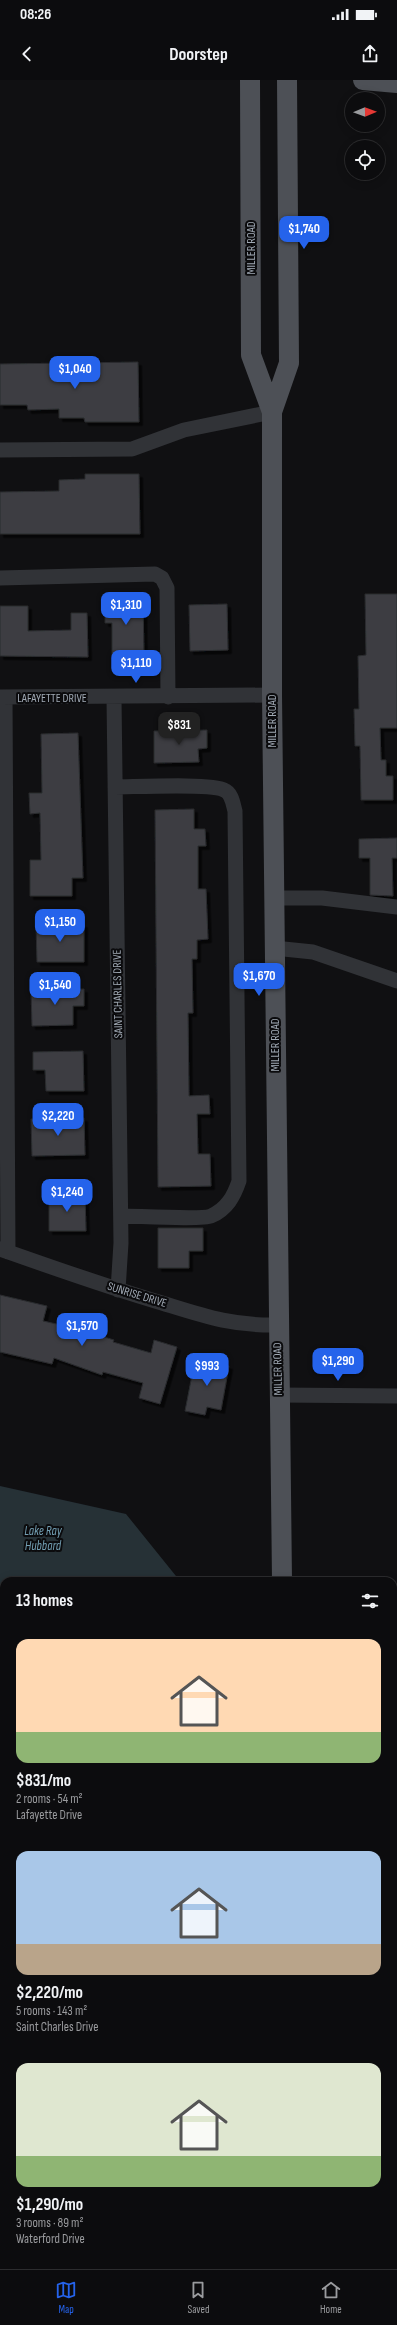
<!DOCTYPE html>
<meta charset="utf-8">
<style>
:root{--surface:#0c0c0e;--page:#1a1a1c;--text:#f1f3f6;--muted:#9a9b9e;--line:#2c2c2e;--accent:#2563eb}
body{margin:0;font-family:"Sofia Sans Condensed",sans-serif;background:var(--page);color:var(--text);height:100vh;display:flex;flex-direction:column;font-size:15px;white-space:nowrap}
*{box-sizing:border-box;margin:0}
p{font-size:13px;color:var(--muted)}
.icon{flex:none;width:22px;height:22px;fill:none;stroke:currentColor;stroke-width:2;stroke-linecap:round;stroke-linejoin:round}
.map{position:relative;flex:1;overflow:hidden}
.sheet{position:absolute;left:0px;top:1497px;width:397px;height:692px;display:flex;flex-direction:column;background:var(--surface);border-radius:12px 12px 0 0;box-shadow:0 2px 10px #0003,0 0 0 1px var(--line)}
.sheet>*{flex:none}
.needle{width:26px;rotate:89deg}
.tools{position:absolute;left:345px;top:12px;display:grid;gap:8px}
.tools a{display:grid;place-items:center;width:40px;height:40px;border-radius:50%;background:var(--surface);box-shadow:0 2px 10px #0003,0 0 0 1px var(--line);font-size:20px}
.price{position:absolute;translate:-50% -34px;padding:0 9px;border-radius:8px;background:var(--accent);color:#fff;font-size:13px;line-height:26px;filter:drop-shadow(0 1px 2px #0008)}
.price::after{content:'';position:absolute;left:50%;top:24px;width:12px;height:9px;margin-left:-6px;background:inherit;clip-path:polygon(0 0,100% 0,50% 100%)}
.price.selected{background:#222;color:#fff}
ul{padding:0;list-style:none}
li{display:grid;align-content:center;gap:8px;height:212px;padding:0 16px}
li span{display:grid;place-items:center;height:124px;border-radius:12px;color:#555}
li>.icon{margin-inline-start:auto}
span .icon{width:72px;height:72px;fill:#fffc;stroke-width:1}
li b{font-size:17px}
h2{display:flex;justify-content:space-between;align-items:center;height:48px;padding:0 16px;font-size:17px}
.status{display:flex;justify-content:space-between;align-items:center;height:28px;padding:0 20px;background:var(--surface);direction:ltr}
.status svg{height:11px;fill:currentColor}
header{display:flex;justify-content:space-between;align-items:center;height:52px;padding:0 16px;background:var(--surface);font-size:18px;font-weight:700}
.tab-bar{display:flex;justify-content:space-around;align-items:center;height:56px;border-top:1px solid var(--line);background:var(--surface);font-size:11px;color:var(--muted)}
.tab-bar a{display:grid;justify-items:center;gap:2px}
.tab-bar .selected{color:var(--accent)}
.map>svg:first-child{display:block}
.water{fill:#263136}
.building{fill:#3c3e42;stroke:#2a2b2e;filter:url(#shadow)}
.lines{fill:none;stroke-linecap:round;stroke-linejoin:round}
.minor{stroke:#313337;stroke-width:15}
.major{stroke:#4d5056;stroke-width:20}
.labels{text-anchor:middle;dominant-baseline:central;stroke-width:4;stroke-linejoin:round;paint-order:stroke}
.street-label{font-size:12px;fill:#a0a9b4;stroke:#0b0b0d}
.water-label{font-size:13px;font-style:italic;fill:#739fb3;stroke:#0b0b0d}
</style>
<div class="status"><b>08:26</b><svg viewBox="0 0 49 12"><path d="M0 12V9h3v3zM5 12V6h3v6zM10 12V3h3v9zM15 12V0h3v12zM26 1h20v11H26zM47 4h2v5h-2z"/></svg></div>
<header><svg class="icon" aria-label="back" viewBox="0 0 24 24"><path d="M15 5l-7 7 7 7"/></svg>Doorstep<svg class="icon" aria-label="share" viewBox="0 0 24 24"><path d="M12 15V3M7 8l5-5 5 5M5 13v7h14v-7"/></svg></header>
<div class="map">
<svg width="397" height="2189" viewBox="0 0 397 2189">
<defs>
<filter id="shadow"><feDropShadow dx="3.5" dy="3.5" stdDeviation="0" flood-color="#0009"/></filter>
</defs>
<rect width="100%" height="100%" fill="#101012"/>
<!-- water -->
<path class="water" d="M0 1406 126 1434 180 1501H4V2185H263V2189H0Z
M393 1589 397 1590V2189H317V2185H393Z"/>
<!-- building -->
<path class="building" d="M138 282 139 342H85L84 338H59V329L28 330 27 325H0V284Z
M85 394H139L140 454H0V412L59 411V400L85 399Z
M365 514H397V648H380L381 680H386V696H393V720H361L360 666H355L354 629H359L358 576 366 575Z
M105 518H143L144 577H112V543H105Z
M227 524 228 570 190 571 189 525Z
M0 526H28V551L71 550V533H87L88 577 0 576Z
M207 650V668L198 669 199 682 154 683V651Z
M78 653 83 798H72V816H30V780H41L40 733 30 734 29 713H42L41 654Z
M194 729V749H205L206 766H198V809H206L208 859 197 860V879H192L193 933H188L189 1016 209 1015 210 1034H197L198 1074H210L211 1106 158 1107 155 730Z
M397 758V778H392L393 816 370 815V778H359V759Z
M84 844V882H37L36 845Z
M84 909V926H73V945L32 946 31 910Z
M83 971 84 1011H46L45 990H33V972Z
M84 1038 85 1075 32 1076 31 1039Z
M85 1114 86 1151H49V1115Z
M158 1148H203V1171H189V1188H158Z
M0 1215 47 1226 43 1241 79 1249 83 1238 102 1245 98 1255 114 1260 113 1262 151 1273 154 1260 177 1267 160 1324 139 1318 143 1303 103 1292 102 1295 54 1278 52 1284 0 1272Z
M195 1280 229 1286 221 1330 207 1327 205 1335 185 1331Z"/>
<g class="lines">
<!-- minor -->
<path class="minor" d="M0 370 132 369 184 350 272 332
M0 498 155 494 162 498 167 508 168 617
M0 617 272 615
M5 617 8 1172
M114 618 121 1163 118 1210
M115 707C134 707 212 703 224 710 232 713 233 724 235 731L239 1101C234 1116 227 1129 211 1136 202 1140 136 1136 121 1136
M274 818H322L397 827
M274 868 313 872 397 901
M0 1169C54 1188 107 1207 162 1223 204 1236 232 1246 278 1245
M279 1315 397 1316"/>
<!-- major -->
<path class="major" d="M250 0 251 275 272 332
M363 0 397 3
M282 1501 272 615V332L289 283 287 0
M288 2185V2189"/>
</g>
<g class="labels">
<!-- street labels -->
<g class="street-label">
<text transform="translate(251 168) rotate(-90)">MILLER ROAD</text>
<text x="52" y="618">LAFAYETTE DRIVE</text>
<text transform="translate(272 641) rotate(-90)">MILLER ROAD</text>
<text transform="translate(118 914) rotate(-91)">SAINT CHARLES DRIVE</text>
<text transform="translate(275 965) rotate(-90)">MILLER ROAD</text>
<text transform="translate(137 1215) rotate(17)">SUNRISE DRIVE</text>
<text transform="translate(278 1289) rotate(-91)">MILLER ROAD</text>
</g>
<!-- water labels -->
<g class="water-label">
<text x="43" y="1451">Lake Ray<tspan x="43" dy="15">Hubbard</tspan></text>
</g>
</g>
</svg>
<div class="tools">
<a><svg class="needle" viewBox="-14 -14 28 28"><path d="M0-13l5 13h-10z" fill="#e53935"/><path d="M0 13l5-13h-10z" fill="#9a9b9e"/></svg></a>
<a><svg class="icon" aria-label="locate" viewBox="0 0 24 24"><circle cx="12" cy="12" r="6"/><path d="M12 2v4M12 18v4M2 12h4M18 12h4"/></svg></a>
</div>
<b class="price" style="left:304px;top:170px">$1,740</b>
<b class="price" style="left:75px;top:310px">$1,040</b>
<b class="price" style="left:126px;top:546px">$1,310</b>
<b class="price" style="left:136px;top:604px">$1,110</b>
<b class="price selected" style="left:179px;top:666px">$831</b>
<b class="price" style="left:60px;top:863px">$1,150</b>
<b class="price" style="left:259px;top:917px">$1,670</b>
<b class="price" style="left:55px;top:926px">$1,540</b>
<b class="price" style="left:58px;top:1057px">$2,220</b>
<b class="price" style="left:67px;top:1133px">$1,240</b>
<b class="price" style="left:82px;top:1267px">$1,570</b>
<b class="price" style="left:338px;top:1302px">$1,290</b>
<b class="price" style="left:207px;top:1307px">$993</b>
<section class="sheet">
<h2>13 homes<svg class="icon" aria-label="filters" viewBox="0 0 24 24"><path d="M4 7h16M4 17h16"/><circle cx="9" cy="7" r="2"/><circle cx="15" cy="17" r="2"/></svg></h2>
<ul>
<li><span style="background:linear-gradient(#ffd9b3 75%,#8fb573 0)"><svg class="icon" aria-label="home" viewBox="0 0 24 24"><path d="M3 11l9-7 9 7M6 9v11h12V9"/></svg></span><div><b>$831/mo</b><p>2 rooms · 54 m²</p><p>Lafayette Drive</p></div></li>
<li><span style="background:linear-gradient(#a9c7e8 75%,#b9a48a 0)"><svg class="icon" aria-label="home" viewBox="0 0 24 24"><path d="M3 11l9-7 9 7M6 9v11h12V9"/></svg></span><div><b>$2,220/mo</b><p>5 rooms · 143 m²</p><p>Saint Charles Drive</p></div></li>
<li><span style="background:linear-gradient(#dfe7d0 75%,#8fb573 0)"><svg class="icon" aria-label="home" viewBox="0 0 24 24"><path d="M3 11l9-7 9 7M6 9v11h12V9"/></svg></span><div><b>$1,290/mo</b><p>3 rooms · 89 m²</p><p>Waterford Drive</p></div></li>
</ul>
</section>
</div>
<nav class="tab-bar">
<a class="selected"><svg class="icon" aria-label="map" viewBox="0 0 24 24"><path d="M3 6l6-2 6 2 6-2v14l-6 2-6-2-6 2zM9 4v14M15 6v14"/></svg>Map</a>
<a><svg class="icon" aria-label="saved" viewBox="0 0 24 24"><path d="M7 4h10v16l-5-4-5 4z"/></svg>Saved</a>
<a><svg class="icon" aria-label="home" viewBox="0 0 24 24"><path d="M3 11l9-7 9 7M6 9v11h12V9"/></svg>Home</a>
</nav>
